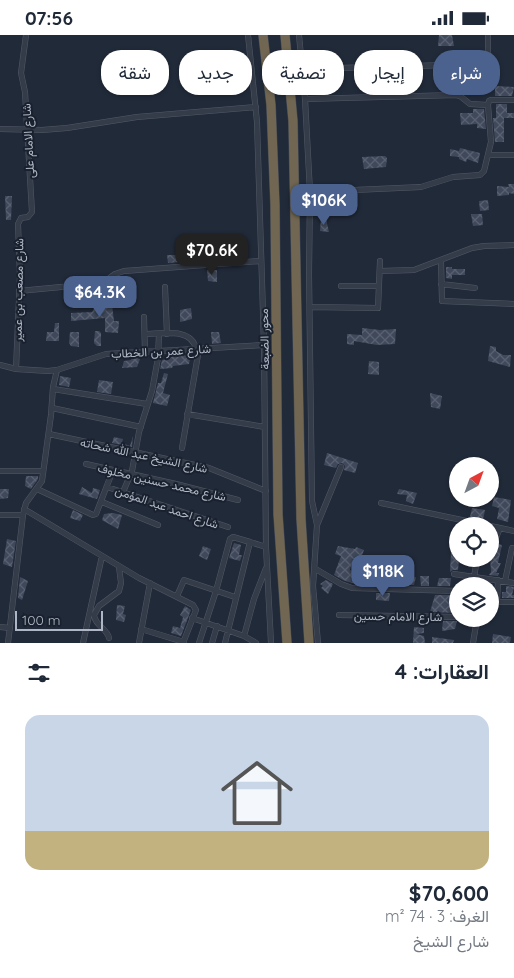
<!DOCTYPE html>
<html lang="ar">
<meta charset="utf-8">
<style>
:root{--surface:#fff;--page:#f6f6f7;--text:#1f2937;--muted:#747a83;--accent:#4c628e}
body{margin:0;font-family:Quicksand,Vazirmatn,sans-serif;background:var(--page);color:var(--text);direction:rtl;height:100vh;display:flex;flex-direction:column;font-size:19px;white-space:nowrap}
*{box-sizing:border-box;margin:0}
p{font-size:16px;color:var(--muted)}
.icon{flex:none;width:28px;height:28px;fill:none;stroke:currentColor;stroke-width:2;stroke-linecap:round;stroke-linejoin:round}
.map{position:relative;height:608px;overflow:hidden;direction:ltr}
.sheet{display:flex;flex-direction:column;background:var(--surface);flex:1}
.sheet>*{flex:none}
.hud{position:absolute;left:15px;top:15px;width:485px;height:45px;direction:rtl;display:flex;gap:10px}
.needle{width:32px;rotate:41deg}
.buttons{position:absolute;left:449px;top:422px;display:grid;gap:10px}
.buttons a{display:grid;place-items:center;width:50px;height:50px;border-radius:50%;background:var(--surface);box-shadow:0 1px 4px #0004;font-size:25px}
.scale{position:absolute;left:15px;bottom:12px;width:88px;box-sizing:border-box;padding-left:5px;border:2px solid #afb6c6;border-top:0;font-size:14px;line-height:18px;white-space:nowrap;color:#afb6c6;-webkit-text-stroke:4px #1a212e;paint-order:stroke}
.price{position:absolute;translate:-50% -42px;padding:0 11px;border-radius:10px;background:var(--accent);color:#fff;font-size:16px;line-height:32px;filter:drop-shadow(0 1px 2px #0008)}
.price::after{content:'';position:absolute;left:50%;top:30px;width:15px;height:11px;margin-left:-8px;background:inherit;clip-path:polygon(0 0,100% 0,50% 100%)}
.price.on{background:#222;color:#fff}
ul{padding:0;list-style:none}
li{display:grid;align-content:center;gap:10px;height:265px;padding:0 25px}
li span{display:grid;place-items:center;height:155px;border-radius:15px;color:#555}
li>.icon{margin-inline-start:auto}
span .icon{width:90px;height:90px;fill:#fffc;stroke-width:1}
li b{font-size:21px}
h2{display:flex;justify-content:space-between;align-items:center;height:60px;padding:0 25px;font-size:21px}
.tag{padding:0 18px;border-radius:20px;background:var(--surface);box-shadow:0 1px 4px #0004;font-size:18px;line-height:45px}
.tag.on{background:var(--accent);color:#fff}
.status{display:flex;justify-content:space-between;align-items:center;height:35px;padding:0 25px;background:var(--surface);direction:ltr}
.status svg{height:14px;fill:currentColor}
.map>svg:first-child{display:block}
.building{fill:url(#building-cross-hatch)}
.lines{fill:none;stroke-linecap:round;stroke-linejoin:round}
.street-casing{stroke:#525967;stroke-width:6}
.highway-casing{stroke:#3f4654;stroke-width:10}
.street{stroke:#353c49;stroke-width:5}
.highway{stroke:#706651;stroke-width:9}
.labels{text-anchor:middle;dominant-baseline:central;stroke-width:4;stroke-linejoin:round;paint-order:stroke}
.street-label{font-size:12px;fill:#afb6c6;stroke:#1a212e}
</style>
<div class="status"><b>07:56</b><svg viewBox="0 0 49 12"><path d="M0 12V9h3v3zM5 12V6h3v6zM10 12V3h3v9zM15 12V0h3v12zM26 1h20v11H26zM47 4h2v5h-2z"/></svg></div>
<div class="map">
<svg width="514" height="608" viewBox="0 0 514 608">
<defs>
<pattern id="building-cross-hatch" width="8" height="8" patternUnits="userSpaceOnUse" patternTransform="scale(1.25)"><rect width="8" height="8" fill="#40495b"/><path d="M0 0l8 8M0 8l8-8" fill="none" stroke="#596171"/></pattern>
</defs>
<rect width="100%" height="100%" fill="#212a39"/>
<!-- building -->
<path class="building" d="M439 0H452L454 11H438Z
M478 18H484V29L488 33 486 51H490L489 58 471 53V43L478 44Z
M495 51 514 52 512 61H495Z
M496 69H507V78H514V83H504V107H495L493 83H496Z
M473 74H484L486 94 477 93V89L461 90 460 78H473Z
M460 113 480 118 478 128 467 124 466 127 459 124V122L450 121V114L459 116Z
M385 121 387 123 386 132 364 134 362 122Z
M508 149H514V159L509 158V160L497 161V151L509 152Z
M5 161H12L11 185H6Z
M488 165 489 175 480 176 479 166Z
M471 179H482L483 190 473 191Z
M321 183 326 184 329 197 320 196Z
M167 220H180L182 227 168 228Z
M446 232H452V234H465V240H452V244L446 243Z
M207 235H217V247L208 246Z
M112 270 114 286H119L118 298 105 297V283L71 286V278L92 277 95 272Z
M191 273 192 284 180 287V275Z
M55 288H59V306H46L47 297H54Z
M362 293 380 295 396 294 395 309 377 310 354 306V310L347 309V299L362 300Z
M95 296H99L101 298V311H97L94 308Z
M70 297H79V312L71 311 69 308Z
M211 297H219L221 308 212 309Z
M490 311 496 312V316L503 320H511L510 332 488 326Z
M178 319 177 321 191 320 189 329 173 331 172 333 160 334 162 325 170 324V320Z
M132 322 140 324 137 332 122 333 124 326 131 325Z
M369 326 379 327V340L368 339Z
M164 338 168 339 163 358 170 360 167 371 153 368 158 348H161Z
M60 341 71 343 69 352 59 350Z
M99 345 113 347 111 359 97 357Z
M430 358 442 361 440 374 431 372Z
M133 401 132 412 112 408 114 402 123 404 122 408 130 411Z
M327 418 358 428 355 438 344 435 345 431 342 428 338 429 336 433 324 430Z
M26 441H38V444L31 454 25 451Z
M82 452 92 458 93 453 100 455 97 464 79 459Z
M0 454H9L8 463 0 464Z
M399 454 417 458 413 469 406 466 407 460 397 459Z
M494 462 511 465 508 487 497 484 499 473 492 471Z
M472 473 485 475 483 485 470 482Z
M73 475 83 480 80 486 70 483Z
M113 478 122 480 118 494 102 485 104 479Z
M7 504 16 506 12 532 3 529Z
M234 508 241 510 239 520H242L240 526 229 523Z
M498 509 502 510 498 528H501L496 538H499L498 541 489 540 491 537 490 522 494 520Z
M203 511 211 514 207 525 199 521Z
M338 511 355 514 356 512 364 515 360 526 353 524 350 535 358 538 355 549 343 545 334 540 341 521 335 519Z
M451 518H457V524H459L458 535H453L450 537Z
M420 541H429V551H421Z
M20 542 28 546 22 565 18 563Z
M399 542H416L414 550H398Z
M439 543H451L450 551H437Z
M326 545 333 549 328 559 321 553 323 551 320 549Z
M506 551 514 552 512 560H514V563H502V557H506Z
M376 558H390L389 566 376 565Z
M435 560H458L457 578 430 577Z
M117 570 125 571 123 579 126 580 124 587 116 585Z
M185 571 191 575 181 601 171 598 173 591 180 593 183 582 180 580Z
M443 586H457L455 594 442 596Z
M414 592 424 593V598L416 599 424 601 425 608H413Z
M493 599 511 602 510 608H492Z
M432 602 454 605 453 608H432Z"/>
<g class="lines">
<defs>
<path id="street" d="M248 0 257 87 264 310 266 512 271 608
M299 0 305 64 310 157 309 239 312 466 317 490
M488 29V0
M301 34 449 30
M305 64 456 60 460 61 470 69 488 70
M488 70 489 66 491 65H514
M0 94 42 95 67 93 137 82 256 72
M488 120H514
M310 157 421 152 453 142 480 140 484 136 491 107 488 70
M441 226 442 266 514 269
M380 236 414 235 472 213 484 211 514 210
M441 249 475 253
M341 251H379
M165 252 167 299
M19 256 103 248 115 239 124 236 261 226
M310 272 378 273 380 226
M144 282 145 317
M145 299C161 299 192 292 196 314
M0 330 16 334 48 336 57 335 106 319 264 310
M16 334 20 241 18 189 21 183 28 182 32 177 25 57 21 38 26 0
M53 354 147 369
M52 373 141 392
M187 379 265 392
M49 399 209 433 266 456
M182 413 199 314
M86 429 176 449 238 465
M0 436H43
M107 452 228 492
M37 454 93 480 96 479 113 435
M123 457 132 436 139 397 152 356 158 323 159 299
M102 467 158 490
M381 468 514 496
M24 474 139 543 193 570 196 575 183 608
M0 480H23
M490 518 500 493
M314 533 341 549 352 553 458 556
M454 539 514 548
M474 542 477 524
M498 545 497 567H514
M505 546 512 513H514
M177 561 184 545 235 562
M339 580 458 582
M192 583 244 601 256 608
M0 592 10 593
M141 594 184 607
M244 601 254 564 266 533
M109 603C107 593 95 591 94 580L99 571 119 556 121 548 119 532
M8 608 23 480 26 468 42 446 51 380 53 352 57 335
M83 608 102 521
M139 608 150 548
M199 608 216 556 230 504 233 502 250 507
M212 608 217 591
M225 608 250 507 266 512
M318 608 313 551 317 490 341 432
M473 608 477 584"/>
<path id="highway" d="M263 0 271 70 275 170 278 479 287 608
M285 0 293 86 301 484 309 608"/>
</defs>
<!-- street casing -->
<use href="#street" class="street-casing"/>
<!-- highway casing -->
<use href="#highway" class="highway-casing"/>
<!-- street -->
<use href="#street" class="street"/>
<!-- highway -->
<use href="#highway" class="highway"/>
</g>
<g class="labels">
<!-- street labels -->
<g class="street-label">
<text transform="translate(28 106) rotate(-93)">شارع الامام على</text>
<text transform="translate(18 255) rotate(-89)">شارع مصعب بن عمير</text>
<text transform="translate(264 304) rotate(-91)">محور الضبعة</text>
<text transform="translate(161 316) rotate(-3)">شارع عمر بن الخطاب</text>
<text transform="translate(144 420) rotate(12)">شارع الشيخ عبد الله شحاته</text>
<text transform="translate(162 447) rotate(13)">شارع محمد حسنين مخلوف</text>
<text transform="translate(167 472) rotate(19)">شارع احمد عبد المؤمن</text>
<text transform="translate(398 581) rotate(1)">شارع الامام حسين</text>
</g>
</g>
</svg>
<div class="buttons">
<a><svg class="needle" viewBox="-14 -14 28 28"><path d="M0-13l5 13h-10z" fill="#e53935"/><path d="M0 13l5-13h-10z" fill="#747a83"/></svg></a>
<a><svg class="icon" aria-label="locate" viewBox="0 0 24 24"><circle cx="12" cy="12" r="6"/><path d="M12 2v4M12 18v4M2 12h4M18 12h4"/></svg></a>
<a><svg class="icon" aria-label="layers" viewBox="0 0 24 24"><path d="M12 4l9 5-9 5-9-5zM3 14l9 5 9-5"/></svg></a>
</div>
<div class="scale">100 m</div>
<b class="price" style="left:324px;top:191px">$106K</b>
<b class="price on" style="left:212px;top:241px">$70.6K</b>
<b class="price" style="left:100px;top:283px">$64.3K</b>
<b class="price" style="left:383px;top:562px">$118K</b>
<div class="hud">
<a class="tag on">شراء</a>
<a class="tag">إيجار</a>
<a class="tag">تصفية</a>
<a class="tag">جديد</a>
<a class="tag">شقة</a>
</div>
</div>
<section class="sheet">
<h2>العقارات: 4<svg class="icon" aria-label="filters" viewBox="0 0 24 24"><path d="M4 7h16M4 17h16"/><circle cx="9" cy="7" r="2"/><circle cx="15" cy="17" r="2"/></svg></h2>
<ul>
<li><span style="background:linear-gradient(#c9d6e8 75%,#c2b280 0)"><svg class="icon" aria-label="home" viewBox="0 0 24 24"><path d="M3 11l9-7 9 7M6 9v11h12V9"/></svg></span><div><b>$70,600</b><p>الغرف: 3 · 74 m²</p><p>شارع الشيخ</p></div></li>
</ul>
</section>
